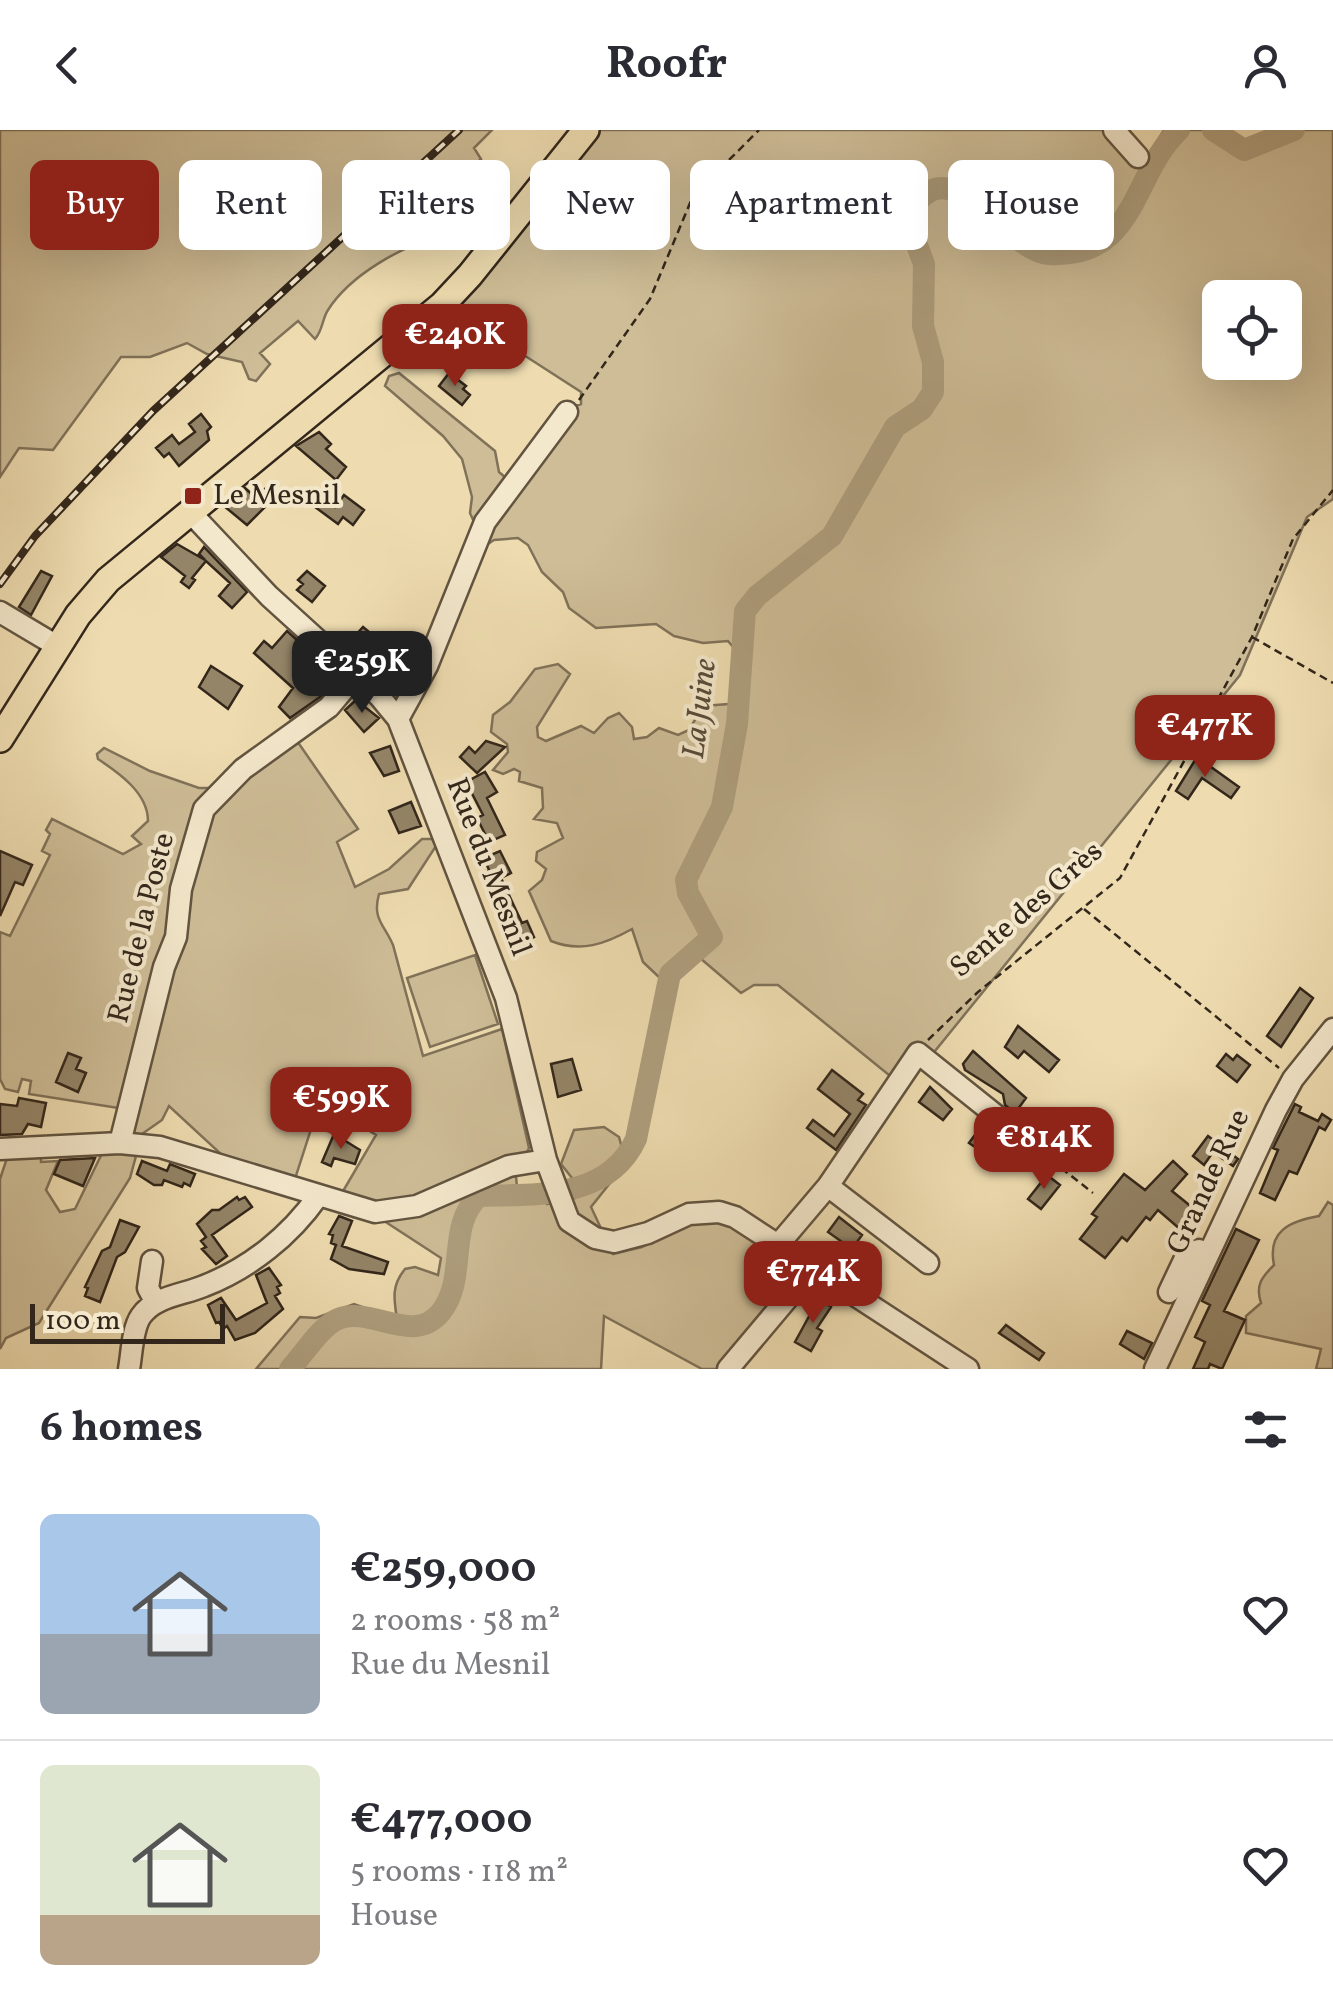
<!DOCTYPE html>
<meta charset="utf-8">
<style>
:root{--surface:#fff;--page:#f7f7f7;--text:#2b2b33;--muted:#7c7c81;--line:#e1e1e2;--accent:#8f2418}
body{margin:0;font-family:Vollkorn,serif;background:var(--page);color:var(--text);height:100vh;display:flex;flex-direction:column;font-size:38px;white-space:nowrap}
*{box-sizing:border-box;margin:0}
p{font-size:32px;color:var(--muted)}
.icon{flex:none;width:55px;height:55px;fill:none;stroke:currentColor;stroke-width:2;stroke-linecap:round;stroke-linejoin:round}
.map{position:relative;height:1239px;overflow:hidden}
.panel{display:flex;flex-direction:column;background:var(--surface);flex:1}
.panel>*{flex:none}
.guide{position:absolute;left:30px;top:30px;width:1275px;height:90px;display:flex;gap:20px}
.tools{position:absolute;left:1202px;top:150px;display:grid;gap:20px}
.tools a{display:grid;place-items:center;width:100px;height:100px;border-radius:15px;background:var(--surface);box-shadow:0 10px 40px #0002;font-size:50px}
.scale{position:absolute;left:30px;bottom:25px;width:195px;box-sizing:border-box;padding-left:10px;border:5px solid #33271b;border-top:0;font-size:28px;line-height:35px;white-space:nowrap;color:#33271b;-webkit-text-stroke:8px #f4e8cc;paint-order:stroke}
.price{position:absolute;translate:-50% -85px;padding:0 22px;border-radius:20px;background:var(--accent);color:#fff;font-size:32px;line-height:65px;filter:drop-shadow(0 2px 5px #0008)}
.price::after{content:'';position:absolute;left:50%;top:60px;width:30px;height:22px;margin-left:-15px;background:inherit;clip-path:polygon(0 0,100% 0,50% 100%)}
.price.selected{background:#222;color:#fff}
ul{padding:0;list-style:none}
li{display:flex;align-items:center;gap:30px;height:250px;padding:0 40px}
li+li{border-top:2px solid var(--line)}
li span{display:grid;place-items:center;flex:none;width:280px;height:200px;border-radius:15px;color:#555}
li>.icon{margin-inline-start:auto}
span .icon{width:120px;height:120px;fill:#fffc;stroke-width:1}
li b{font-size:42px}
h2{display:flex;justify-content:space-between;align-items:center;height:120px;padding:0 40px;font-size:42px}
.pill{padding:0 35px;border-radius:15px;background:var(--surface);box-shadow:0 10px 40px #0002;font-size:35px;line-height:90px}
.pill.selected{background:var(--accent);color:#fff}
header{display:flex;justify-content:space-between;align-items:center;height:130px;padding:0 40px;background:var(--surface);font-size:45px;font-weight:700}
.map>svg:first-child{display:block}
.green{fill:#cebd97;stroke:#807259;stroke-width:2.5;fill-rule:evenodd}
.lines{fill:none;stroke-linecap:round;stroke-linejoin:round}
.river{stroke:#ae9e7d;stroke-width:22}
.building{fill:#948568;stroke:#33271b;stroke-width:2.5}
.minor-casing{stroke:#625440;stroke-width:25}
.major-casing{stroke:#33271b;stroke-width:30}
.path{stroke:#33271b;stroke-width:2.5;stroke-dasharray:8 5;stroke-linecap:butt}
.minor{stroke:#f4e8cc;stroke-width:20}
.major{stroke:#eedcb0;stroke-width:25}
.rail-casing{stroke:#33271b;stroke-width:8}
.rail{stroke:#f4e8cc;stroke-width:4;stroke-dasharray:11;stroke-linecap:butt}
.poi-dot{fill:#8f2418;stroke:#f4e8cc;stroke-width:4}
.labels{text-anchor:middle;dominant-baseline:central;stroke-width:8;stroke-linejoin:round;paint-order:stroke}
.poi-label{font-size:30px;fill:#33271b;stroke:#f4e8cc;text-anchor:start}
.street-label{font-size:30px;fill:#33271b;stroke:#f4e8cc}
.water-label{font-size:32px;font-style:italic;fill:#584b38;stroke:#f4e8cc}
</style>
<header><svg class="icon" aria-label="back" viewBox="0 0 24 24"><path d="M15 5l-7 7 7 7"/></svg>Roofr<svg class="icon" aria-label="person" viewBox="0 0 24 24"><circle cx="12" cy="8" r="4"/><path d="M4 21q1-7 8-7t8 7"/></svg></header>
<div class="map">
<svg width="1333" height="1239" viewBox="0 0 1333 1239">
<rect width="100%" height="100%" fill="#eedcb0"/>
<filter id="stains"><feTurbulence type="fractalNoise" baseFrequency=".002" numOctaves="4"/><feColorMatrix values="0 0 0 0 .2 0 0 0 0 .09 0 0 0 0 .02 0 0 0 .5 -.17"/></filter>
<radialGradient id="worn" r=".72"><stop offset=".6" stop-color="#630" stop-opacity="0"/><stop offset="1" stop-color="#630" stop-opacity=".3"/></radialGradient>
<!-- green -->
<path class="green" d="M0 0H492L474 18 481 29 450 59 441 50 424 67 440 106C402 116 350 145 328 180 322 189 323 200 315 209L298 191 260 223 270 234 256 251 249 249 242 232 207 224 187 213 150 227H121L53 320 19 318 0 347Z
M599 0H1114L1147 28 1164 0H1224L1247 13 1272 0H1333V369L1307 387 1240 545 905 958 778 855H754L741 863 700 828 678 849H661L643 832 632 799C605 814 581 823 551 811L529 761 542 750 546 739 536 731 537 722 563 708 557 693 534 689 543 678 542 658 519 651 520 642 514 639 503 644 493 640 508 622 507 614 491 602 493 585 510 572 535 539 558 534 570 544 537 597 538 607 546 611 581 596 594 603 608 588 619 583 632 597 634 609 647 607 659 598 678 605 689 600 703 576 742 573C753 546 747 532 728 511L703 513 674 506 656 494 596 498 569 478 563 462 542 442 528 415 518 408 494 410 485 416 470 383 472 367 462 329 443 306 385 256 389 246 399 243 495 321 499 342 506 348 570 278 581 274V262L471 191 418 236 405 225 473 159ZM1220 168H1285V232H1220Z
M295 608 358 699 337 712 355 757 389 739 422 709H432L436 716 408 759 379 764C372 789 384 794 393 815L423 926 502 899 529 1018 524 1028 482 1053 516 1046 518 1069 546 1067 547 1074 575 1068 572 1048 561 1034 574 1000 604 997 619 1007 626 1033 591 1077 613 1124 642 1117 702 1087 733 1096 801 1138 722 1239H702L604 1186 601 1239H256L300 1187 316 1188 354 1174 397 1189C394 1169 391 1156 405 1139L415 1137 438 1145 441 1128 381 1089 353 1087 339 1068 376 1005 353 991 336 994 333 1003 312 996 294 1052 223 1026 169 976 162 990 142 1004 130 1048 39 1193 6 1208 0 1219V1049L8 1025 41 1022V1032L58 1031 46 1060 60 1082 75 1079 109 1009 118 1011 125 979 29 964 31 951 22 949 18 962 5 959 0 949V802L10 806 50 725 42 721 50 704 46 700 52 689 123 724 141 714 132 706 148 691C148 663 119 643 98 629L97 624 104 618 150 641 199 658H216Z
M475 825 498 894 430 917 407 848Z
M1328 1072 1333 1075V1239H1316L1321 1219 1246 1203V1186L1261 1173C1255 1155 1262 1147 1274 1135 1267 1101 1290 1091 1319 1086Z"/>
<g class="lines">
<!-- river -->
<path class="river" d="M1213 0 1244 20 1294 0
M290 1239C304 1224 320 1197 338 1189 371 1175 413 1217 441 1182 468 1148 446 1096 479 1066 536 1064 608 1070 636 1009L670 844 712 807 688 763 686 750 722 677 737 594 745 481 757 466 832 406 895 297 922 279 933 262V232L923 196 924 134 914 107 905 95C907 84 912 77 920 69 959 27 1007 121 1049 124 1137 129 1131 45 1179 0"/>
</g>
<!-- building -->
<path class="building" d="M481 36 503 55 483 74 475 66 449 91 437 78Z
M449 243 466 256 463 259 470 265 462 275 439 256Z
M201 284 211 297 207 301 209 310 179 336 169 323 164 327 156 318 172 305 179 314 195 302 189 294Z
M319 302 331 314 326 319 346 337 336 350 296 316Z
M245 358 256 368 265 359 275 367 247 395 224 376Z
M318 365 335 377 344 365 364 380 353 395 343 387 338 394 311 374Z
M177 414 205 430 199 424 204 417 247 462 232 478 219 466 230 453 206 431 192 448 195 450 189 458 181 452 185 446 161 427Z
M41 441 52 446 31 485 19 477Z
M307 441 325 456 312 472 297 460 303 454 298 450Z
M363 497 404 531 409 526 414 531 405 548 397 542 387 555 376 544 385 532 354 507Z
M287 501 307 519 303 522 314 532 304 543 322 558 337 546 320 567 290 588 279 577 293 558 254 523 264 511 272 518Z
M211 536 242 556 228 579 199 557Z
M356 570 379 588 364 602 345 580Z
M486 611 505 617 477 643 460 627 469 617 475 623Z
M390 616 399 641 384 646 370 623Z
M1197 627 1239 657 1231 668 1202 648 1188 669 1176 661Z
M485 642 497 662 487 668 505 705 489 712 477 688 483 685 466 652Z
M411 672 421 696 399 703 389 681Z
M0 721 32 735 23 755 15 752 0 786Z
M500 721 511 743 501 748 522 793 527 791 534 807 518 814 501 788 485 745 489 740 484 728Z
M1300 858 1313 868 1281 917 1267 906Z
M1018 896 1059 930 1049 942 1024 921 1018 928 1005 917Z
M973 921 1026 968 1015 983 1005 975 1003 964 965 940 963 934Z
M68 923 81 928 76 939 86 943 78 962 56 952Z
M1226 924 1233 930 1237 925 1250 935 1237 952 1217 936Z
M572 929 581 960 558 967 551 934Z
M832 940 863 964 858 970 866 975 836 1020 807 998 813 990 834 1006 850 984 818 959Z
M930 957 952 979 943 990 919 972Z
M19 968 46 973 41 997 28 994 22 1004 0 1005V974L17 976Z
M1295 974 1301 977 1299 982 1318 991 1322 984 1331 990 1325 1000 1319 997 1297 1044 1289 1041 1275 1070 1260 1063 1278 1020 1273 1018Z
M1085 995 1097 1005 1077 1026 1065 1016Z
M978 1001 1005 1018 996 1031 969 1013Z
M334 1004 360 1020 355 1034 334 1028 331 1036 322 1032Z
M1208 1006 1238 1029 1233 1036 1213 1022 1204 1035 1193 1026Z
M95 1028 83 1056 54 1044 60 1030Z
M142 1031 167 1041 170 1034 195 1044 190 1056 184 1053 182 1057 164 1050 162 1055H154L137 1044Z
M1173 1031 1187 1044 1172 1061 1204 1087 1195 1098 1188 1092 1181 1100 1158 1080 1150 1090 1146 1087 1127 1111 1122 1107 1105 1128 1080 1109 1097 1087 1092 1084 1124 1044 1145 1060Z
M1047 1045 1060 1055 1041 1079 1028 1069Z
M237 1067 239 1070 245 1067 252 1077 212 1105 227 1126 216 1134 202 1119 206 1117 201 1111 206 1107 197 1094 212 1080H219Z
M339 1086 352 1091 342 1116 388 1132 384 1144 349 1139 331 1129 336 1115 331 1113 333 1105 329 1104Z
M839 1087 862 1105 852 1119 828 1102Z
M120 1090 139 1097 125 1122 117 1127 100 1172 85 1166 88 1158 85 1157 102 1121 110 1117Z
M1236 1099 1259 1110 1224 1181 1245 1190 1222 1239 1210 1234 1208 1239H1193L1205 1212 1195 1207 1210 1175 1202 1171Z
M269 1138 281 1155 277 1157 280 1163 275 1166 283 1179 255 1203 235 1210 227 1196 223 1199 219 1192 216 1193 208 1175 221 1168 236 1190 267 1173 256 1145Z
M819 1168 831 1177 817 1198 822 1201 811 1221 795 1212Z
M1006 1195 1044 1223 1039 1230 999 1203Z
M1127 1201 1152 1213 1144 1229 1120 1214Z"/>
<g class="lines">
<defs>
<path id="minor" d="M1114 0 1138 27
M189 381 269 466 379 566 398 589 506 868 546 1030 569 1091 595 1108 614 1112 648 1103 689 1084 719 1082 735 1087 968 1239
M0 482 57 516
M398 589 427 536 485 392 567 282
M120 1013 164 837 176 807 181 759 204 679 243 639 329 577 356 545
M0 1019 120 1013 160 1017 375 1082 417 1076 509 1036 546 1030
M828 1056 928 1133
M778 1115 828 1056 918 923 1038 1019
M152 1131 148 1158 156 1173
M1169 1162 1187 1124 1199 1120 1208 1123
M129 1239C132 1223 132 1199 141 1186 155 1166 183 1165 204 1156 250 1138 290 1106 318 1066
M728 1239 813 1138
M1155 1239 1276 980 1293 949 1333 899"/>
<path id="major" d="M0 609 78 485 108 450 442 175 470 145 586 0"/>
</defs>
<!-- minor casing -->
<use href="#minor" class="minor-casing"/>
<!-- major casing -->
<use href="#major" class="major-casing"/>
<!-- path -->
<path class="path" d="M579 270 650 169 693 66 759 0
M1252 507 1333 553
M1084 779 1279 938
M928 910 978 862 1120 748 1252 507 1293 409 1333 360
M1051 1030 1093 1063"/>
<!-- minor -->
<use href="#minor" class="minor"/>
<!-- major -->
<use href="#major" class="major"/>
<defs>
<path id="rail" d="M0 454 35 406 153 281 459 0"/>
</defs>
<!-- rail casing -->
<use href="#rail" class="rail-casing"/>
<!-- rail -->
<use href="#rail" class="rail"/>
</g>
<!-- markers -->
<rect class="poi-dot" x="183" y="356" width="20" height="20" rx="5"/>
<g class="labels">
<!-- poi labels -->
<g class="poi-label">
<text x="213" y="366">Le Mesnil</text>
</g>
<!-- street labels -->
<g class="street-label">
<text transform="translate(488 737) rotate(69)">Rue du Mesnil</text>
<text transform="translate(1027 780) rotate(-41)">Sente des Grès</text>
<text transform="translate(142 798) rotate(-76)">Rue de la Poste</text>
<text transform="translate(1209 1052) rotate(-65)">Grande Rue</text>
</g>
<!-- water labels -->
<g class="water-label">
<text transform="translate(701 579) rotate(-83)">La Juine</text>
</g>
</g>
<rect width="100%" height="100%" filter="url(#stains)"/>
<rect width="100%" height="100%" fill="url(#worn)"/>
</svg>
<div class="tools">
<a><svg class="icon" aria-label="locate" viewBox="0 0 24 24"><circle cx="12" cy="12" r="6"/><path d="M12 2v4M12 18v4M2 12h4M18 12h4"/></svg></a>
</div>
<div class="scale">100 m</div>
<b class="price" style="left:455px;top:259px">€240K</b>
<b class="price selected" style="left:362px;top:586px">€259K</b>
<b class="price" style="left:1205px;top:650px">€477K</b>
<b class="price" style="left:341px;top:1022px">€599K</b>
<b class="price" style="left:1044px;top:1062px">€814K</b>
<b class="price" style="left:813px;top:1196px">€774K</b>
<div class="guide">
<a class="pill selected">Buy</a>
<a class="pill">Rent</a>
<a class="pill">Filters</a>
<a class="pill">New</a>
<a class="pill">Apartment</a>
<a class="pill">House</a>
</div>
</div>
<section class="panel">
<h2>6 homes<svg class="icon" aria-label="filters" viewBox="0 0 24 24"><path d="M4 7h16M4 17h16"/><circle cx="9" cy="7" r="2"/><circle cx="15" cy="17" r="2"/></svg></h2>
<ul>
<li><span style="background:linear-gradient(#a9c7e8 60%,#9aa5b1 0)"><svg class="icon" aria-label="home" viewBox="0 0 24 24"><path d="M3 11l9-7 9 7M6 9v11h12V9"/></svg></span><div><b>€259,000</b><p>2 rooms · 58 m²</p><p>Rue du Mesnil</p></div><svg class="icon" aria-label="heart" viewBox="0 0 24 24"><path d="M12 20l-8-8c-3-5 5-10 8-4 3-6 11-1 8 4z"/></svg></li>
<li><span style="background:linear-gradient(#dfe7d0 75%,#b9a48a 0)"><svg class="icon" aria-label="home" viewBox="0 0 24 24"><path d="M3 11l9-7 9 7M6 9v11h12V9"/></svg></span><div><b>€477,000</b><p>5 rooms · 118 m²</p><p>House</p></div><svg class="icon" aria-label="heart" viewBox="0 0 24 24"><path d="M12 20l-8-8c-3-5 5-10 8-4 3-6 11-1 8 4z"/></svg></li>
</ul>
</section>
